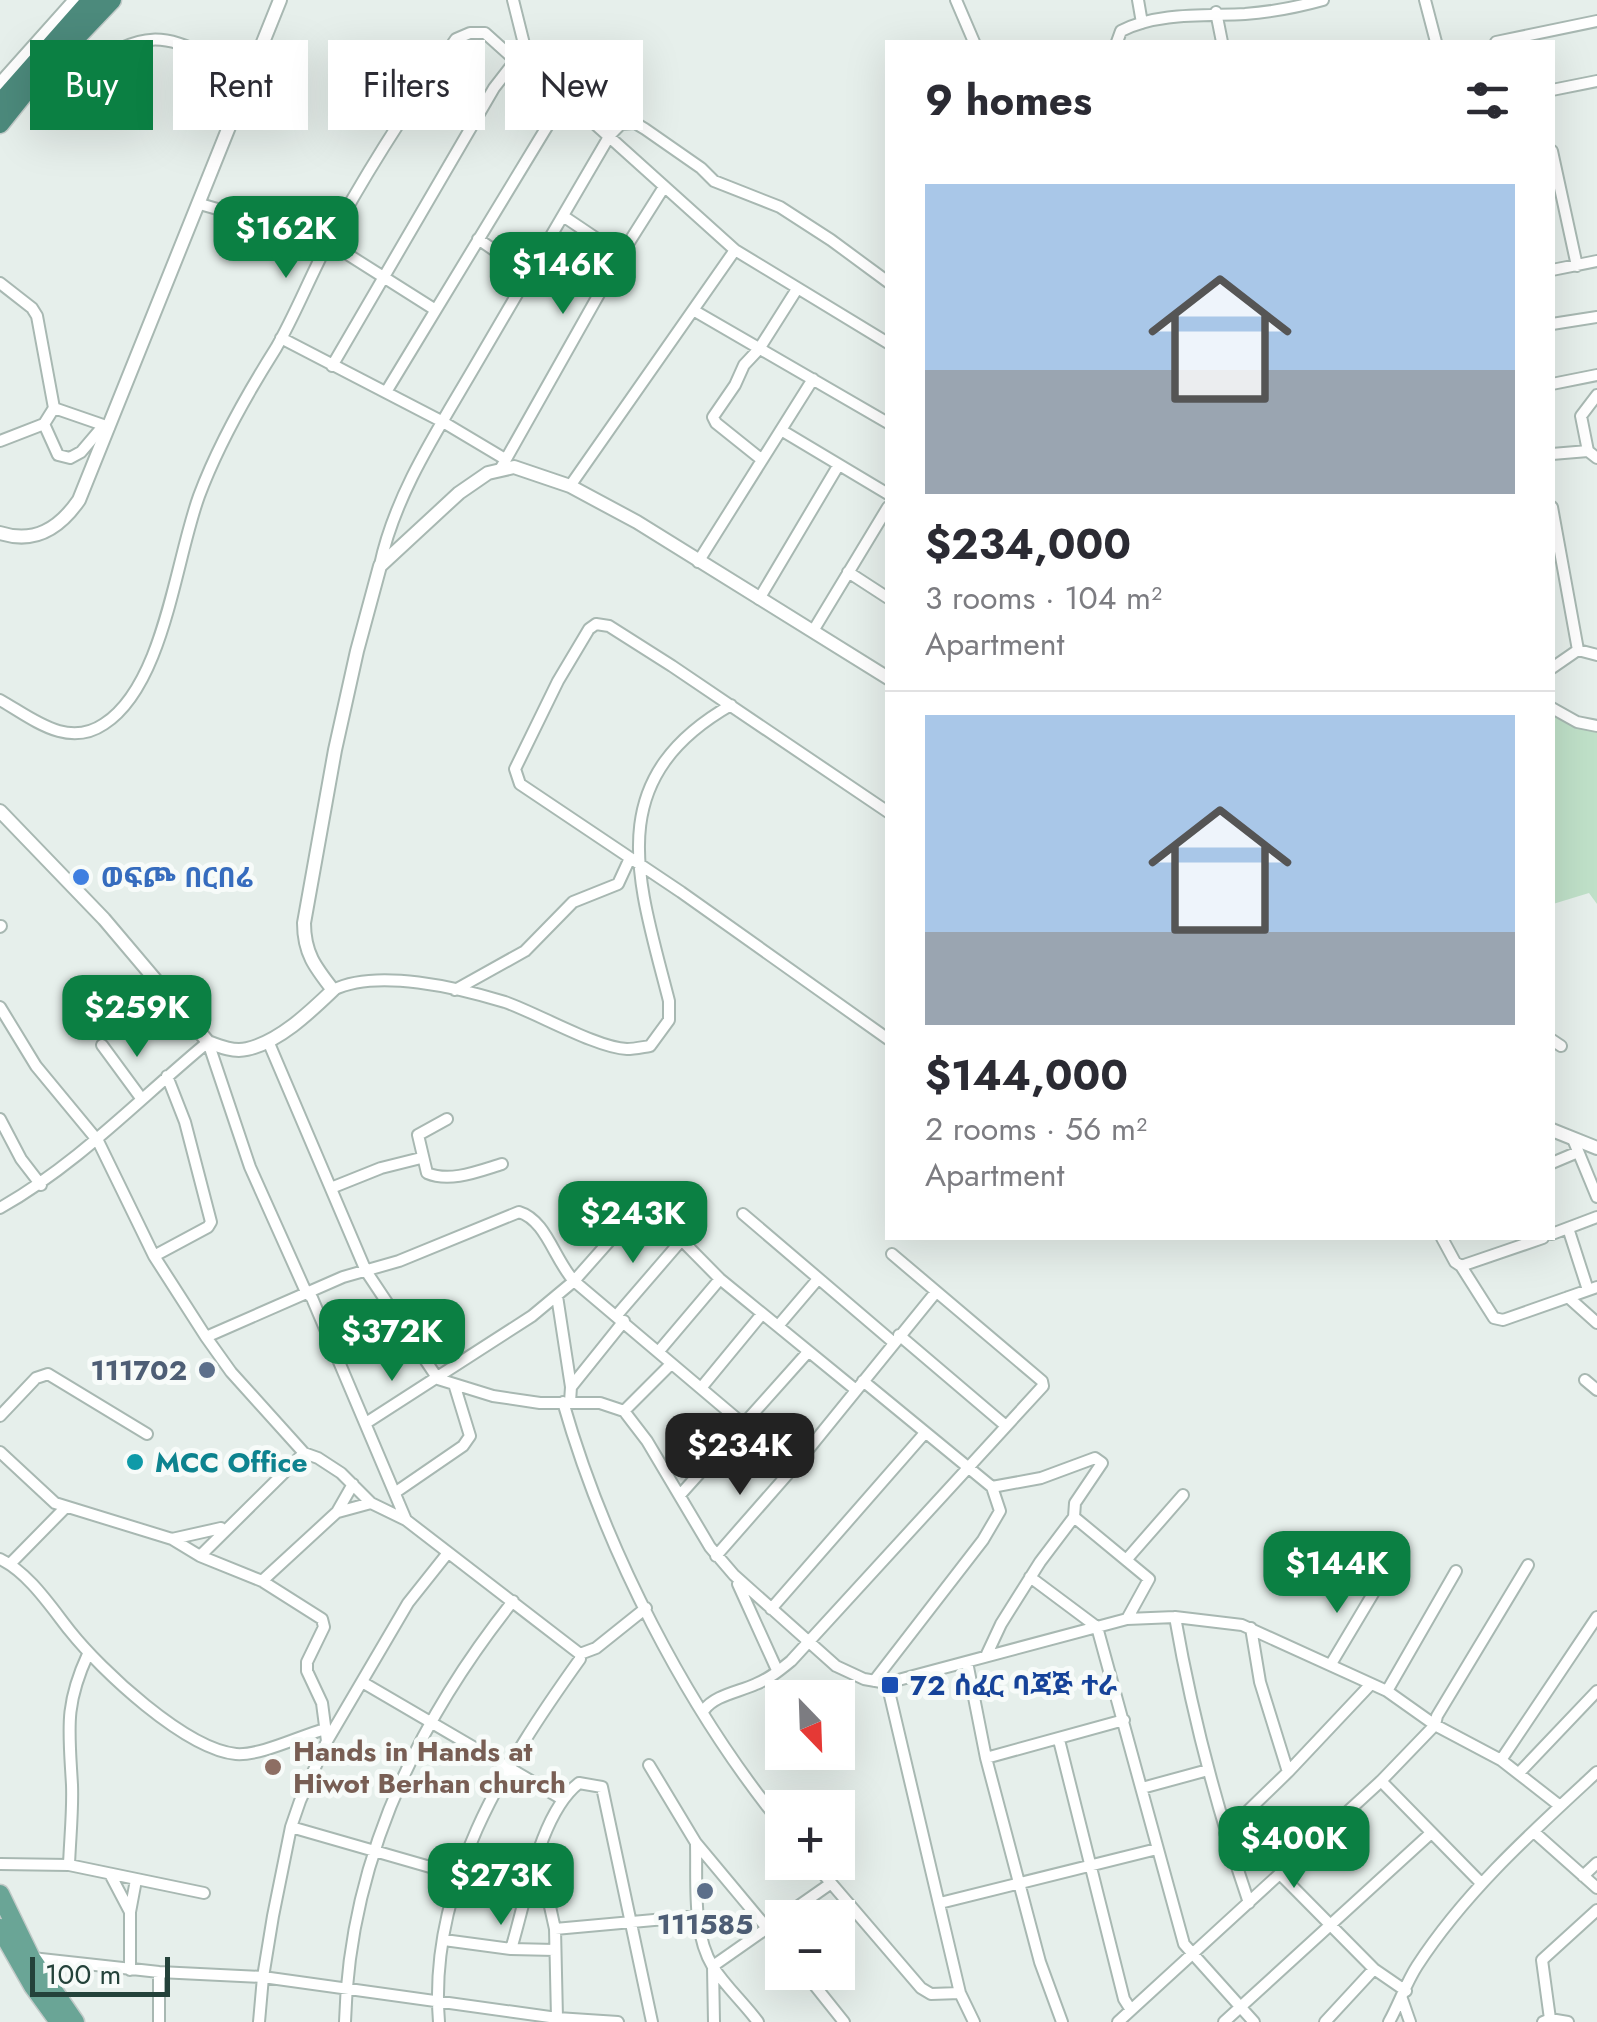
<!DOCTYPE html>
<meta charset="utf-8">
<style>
:root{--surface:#fff;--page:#f2f2f3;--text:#2b2b33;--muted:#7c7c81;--line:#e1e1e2;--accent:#0b8043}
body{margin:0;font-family:Jost,"Noto Sans Ethiopic",sans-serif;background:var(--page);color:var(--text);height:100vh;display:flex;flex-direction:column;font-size:38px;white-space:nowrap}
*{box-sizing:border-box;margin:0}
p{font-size:32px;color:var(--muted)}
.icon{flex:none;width:55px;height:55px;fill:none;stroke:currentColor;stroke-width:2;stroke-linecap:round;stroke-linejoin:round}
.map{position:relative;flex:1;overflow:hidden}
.side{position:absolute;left:885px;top:40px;width:670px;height:1200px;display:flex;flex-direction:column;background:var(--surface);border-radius:0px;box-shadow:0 10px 40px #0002}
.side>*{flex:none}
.top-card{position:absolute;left:30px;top:40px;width:705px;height:90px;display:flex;gap:20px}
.needle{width:65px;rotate:157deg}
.controls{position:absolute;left:765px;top:1680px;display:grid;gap:20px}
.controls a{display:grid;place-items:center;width:90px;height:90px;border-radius:0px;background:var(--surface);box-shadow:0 10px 40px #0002;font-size:50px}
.scale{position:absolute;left:30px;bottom:25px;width:140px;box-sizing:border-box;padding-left:10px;border:5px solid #24423a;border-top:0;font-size:28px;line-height:35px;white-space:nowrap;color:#24423a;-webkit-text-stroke:8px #f7fbf9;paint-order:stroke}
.price{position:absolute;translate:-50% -85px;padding:0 22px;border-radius:20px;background:var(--accent);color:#fff;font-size:32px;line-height:65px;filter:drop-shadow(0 2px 5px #0008)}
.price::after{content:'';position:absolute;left:50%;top:60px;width:30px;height:22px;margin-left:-15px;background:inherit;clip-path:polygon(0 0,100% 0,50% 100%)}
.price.on{background:#222;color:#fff}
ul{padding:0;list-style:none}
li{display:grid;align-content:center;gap:20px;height:530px;padding:0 40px}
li+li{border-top:2px solid var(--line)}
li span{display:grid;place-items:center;height:310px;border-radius:0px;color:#555}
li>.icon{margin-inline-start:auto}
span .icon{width:180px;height:180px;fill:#fffc;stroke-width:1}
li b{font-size:42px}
h2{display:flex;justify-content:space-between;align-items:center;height:120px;padding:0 40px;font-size:42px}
.tag{padding:0 35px;border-radius:0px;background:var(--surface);box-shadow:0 10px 40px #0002;font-size:35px;line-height:90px}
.tag.on{background:var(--accent);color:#fff}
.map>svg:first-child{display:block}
.green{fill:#bfe0c8}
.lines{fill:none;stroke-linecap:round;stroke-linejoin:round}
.minor-casing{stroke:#a8b8b2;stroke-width:14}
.tertiary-casing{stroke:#a8b8b2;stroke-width:16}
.primary-casing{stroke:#c2cac8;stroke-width:21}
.trunk-casing{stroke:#c2cac8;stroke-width:21}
.minor{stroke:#fff;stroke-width:10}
.tertiary{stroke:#fff;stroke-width:12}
.primary{stroke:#6aa596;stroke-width:18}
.trunk{stroke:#4c8a7c;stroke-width:18}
.shop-dot{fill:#3f7fe0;stroke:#f7fbf9;stroke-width:4}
.service-dot{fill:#5c6f8a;stroke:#f7fbf9;stroke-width:4}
.culture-dot{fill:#0f9aa8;stroke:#f7fbf9;stroke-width:4}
.transit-dot{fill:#1a4fb4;stroke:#f7fbf9;stroke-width:4}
.education-dot{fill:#8d6e63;stroke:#f7fbf9;stroke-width:4}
.labels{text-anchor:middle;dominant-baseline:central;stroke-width:10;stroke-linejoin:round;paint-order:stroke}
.shop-label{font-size:28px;font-weight:bold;fill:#366cbe;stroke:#f7fbf9;text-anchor:start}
.service-label{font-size:28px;font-weight:bold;fill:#4e5e75;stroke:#f7fbf9;text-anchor:end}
.culture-label{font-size:28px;font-weight:bold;fill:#0d838f;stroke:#f7fbf9;text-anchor:start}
.transit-label{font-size:28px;font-weight:bold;fill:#164399;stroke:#f7fbf9;text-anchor:start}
.education-label{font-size:28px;font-weight:bold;fill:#785e54;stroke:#f7fbf9;text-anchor:start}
</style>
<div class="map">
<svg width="1597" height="2022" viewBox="0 0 1597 2022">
<rect width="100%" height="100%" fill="#e6efeb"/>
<!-- green -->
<path class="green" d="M1552 715 1597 720V904L1589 893 1553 904Z"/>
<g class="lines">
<defs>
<path id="minor" d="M513 0 525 48 565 97 735 250 888 343
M956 0 974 42
M1138 0 1142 23
M1425 0 1436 42
M1216 12 1222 42
M1117 42 1121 31C1157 12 1206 16 1245 14 1271 12 1298 7 1323 0
M1496 42 1597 21
M85 69C162 16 174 46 249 71
M1552 90 1597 81
M1552 151 1577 266
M200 204 238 215 295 221 434 309
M563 216 621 255
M478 239 529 274
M1552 270 1597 261
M0 283 32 308 37 316 54 408 44 424 0 441
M693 310 888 423
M1552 324 1597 317
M281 338 443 422 505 459
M332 366 494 88 525 48
M1552 384 1597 375
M386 392 565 97
M1597 395 1581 416 1588 451 1597 458
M54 408 109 427
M44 424 58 455 70 458 81 452 104 425
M781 430 888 494
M1552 454 1588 451
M761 459 716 423 713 417 735 385 744 365 759 349 797 289
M501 468 621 255 664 187
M570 486 735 250
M1552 507 1578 650
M698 562 813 379
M380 565C395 494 439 428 475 366 520 289 565 212 610 135L621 124 635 123 645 129 701 168 714 181 780 207 831 240 888 282
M848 572 888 598
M759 599 838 466
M813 631 888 507
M1552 668 1578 650 1597 655
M0 700C32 718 67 749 104 724 164 685 175 562 199 496 218 445 247 394 276 348 295 315 309 279 327 245 364 175 410 104 456 39L470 33H485L514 59
M1552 708 1577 722 1597 726
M888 812 672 666 609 626 596 624 589 629 558 681 515 769 520 784 681 892 888 1039
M0 927 1 926
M333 990C377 968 459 988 505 1002 537 1013 597 1048 627 1049 634 1049 643 1047 650 1046L669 1020V1001C638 880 600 780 731 705
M455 990 525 951 573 902 618 884 630 858
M0 1007 36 1066 98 1141 154 1256 206 1337 231 1372 304 1453 318 1458 341 1473 371 1503 406 1520 580 1654
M1552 1040 1561 1046
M268 1041 366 1271 438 1379 493 1396 540 1403H600L624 1411 647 1441 710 1547 734 1575 836 1666 864 1679 887 1683 1127 1619 1175 1617 1242 1625 1387 1691 1435 1725 1501 1760 1560 1806
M102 1045 141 1098
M0 1119 21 1159 41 1185
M447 1119 418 1135 427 1173C450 1183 479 1171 502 1164
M1573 1139 1597 1197
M1552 1163 1578 1152
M331 1188 381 1168 421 1158
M0 1208C78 1164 139 1099 208 1042L250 1167 306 1292 312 1298 406 1520
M743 1214 893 1342
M1568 1228 1588 1290
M1552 1234 1597 1217
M1442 1238 1455 1262 1461 1266 1494 1318 1503 1320 1597 1287
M154 1256 208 1227 211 1222 185 1122 167 1076
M1461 1266 1543 1238
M557 1296 571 1387 570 1402
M1568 1297 1597 1323
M617 1315 680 1242
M778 1326 818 1279
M899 1335 1006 1426
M206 1337 343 1277 399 1261 519 1212C546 1220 554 1259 574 1281L794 1467
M659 1351 720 1279
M1585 1380 1597 1390
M863 1381 992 1487 1000 1511 983 1540 874 1681
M571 1387 624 1321
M701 1388 762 1314
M563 1402C605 1549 686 1707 782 1825
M624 1411 671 1364
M0 1416 36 1378 48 1374 147 1434
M366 1423 532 1316 574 1281 644 1202 720 1279 856 1390
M0 1452 55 1503 172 1539 200 1556 262 1581 322 1619 324 1627 307 1662V1671L322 1703 327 1741
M396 1492 463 1446 470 1436 455 1387
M680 1495 808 1352
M338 1512 371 1503
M1074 1517 1149 1579 1127 1619
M172 1539 221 1528
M200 1556 304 1453
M716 1556 794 1467 936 1292
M0 1559C28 1572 51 1607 70 1631 101 1670 185 1749 236 1754 260 1756 300 1736 325 1729
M1127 1559 1183 1495
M10 1564 65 1508
M1030 1577 1097 1627 1184 1944 1254 2022
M262 1581 337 1512 353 1484
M738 1584 777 1670
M771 1609 924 1434
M1175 1617C1192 1715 1217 1809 1249 1903
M1251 1628 1260 1682 1288 1772
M987 1654 1001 1624 1040 1562 1074 1517 1075 1503 1102 1463 1095 1458 1041 1478 992 1487
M967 1662 986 1758 1040 1962 1062 2022
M1331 1664 1377 1587
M362 1682 562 1799
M887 1683 960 1993 974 2022
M1387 1691 1456 1571
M704 1710C715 1695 739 1692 756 1684 769 1679 780 1670 791 1661L1043 1386 1042 1381 892 1254
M1059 1740 1124 1999 1131 2010
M986 1758 1124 1720
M1501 1760 1597 1617
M649 1765 696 1843 782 1946
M1519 1773 1597 1691
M1381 1781 1481 1883
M1142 1788 1208 1770
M291 1827 458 1875
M1534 1832 1597 1888
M1225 1833 1288 1772 1371 1684
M696 1844C697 1883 692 1933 713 1967 726 1987 744 2003 758 2022
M539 1857 555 1929 557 2018
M813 1862 921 1988 931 1994 960 1993
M0 1864 69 1865 204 1893
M69 1865C70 1838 73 1811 72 1785 69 1730 64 1706 88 1654
M110 1874 130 1912
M1281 1875 1374 1969 1406 1991
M1583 1876 1597 1863
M940 1903 1157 1849
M555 1929 698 1916
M444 1940 511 1949 555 1950
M511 1949C526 1901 539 1814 579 1783L602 1787 652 2022
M32 1958 159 1972 263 1977 557 2018 618 2022
M713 1966 830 1884
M713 1967 714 2022
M130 1970V1912L136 1880
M159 1972V2022
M804 1972 844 2022
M1402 1999 1410 2022
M1550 2019 1542 1960 1597 1910
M259 2022 263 1977 273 1916 291 1827 300 1801 327 1741 408 1603 447 1554
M345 2022C349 1864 416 1723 513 1601
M439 2022C428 1886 504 1765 580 1659V1654L596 1648 646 1608
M1118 2022 1381 1781 1435 1725 1437 1716 1528 1565
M1224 2022 1430 1834
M1325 2022 1374 1969
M1389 2022C1399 2004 1406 1983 1417 1966 1465 1892 1532 1832 1597 1772
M1543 2022 1550 2019 1568 2022"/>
<path id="tertiary" d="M0 84 75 0
M0 533C34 544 59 529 79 500L280 0
M0 811 104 919 208 1042C221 1047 234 1052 247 1049 279 1042 310 1012 333 990 315 967 304 953 304 923L335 750 357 651 380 566 459 493 488 473 514 467 570 486 637 522 888 678
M1552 1130 1597 1148"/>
<path id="primary" d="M0 1894 31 1958 75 2022
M0 1928 33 1986 59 2022"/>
<path id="trunk" d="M0 103 91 0
M0 124 32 84 112 0"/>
</defs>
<!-- minor casing -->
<use href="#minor" class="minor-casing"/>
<!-- tertiary casing -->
<use href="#tertiary" class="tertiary-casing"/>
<!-- primary casing -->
<use href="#primary" class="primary-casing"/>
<!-- trunk casing -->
<use href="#trunk" class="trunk-casing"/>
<!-- minor -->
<use href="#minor" class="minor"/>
<!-- tertiary -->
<use href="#tertiary" class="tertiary"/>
<!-- primary -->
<use href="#primary" class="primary"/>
<!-- trunk -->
<use href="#trunk" class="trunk"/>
</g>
<!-- markers -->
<circle class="shop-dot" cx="81" cy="877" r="10"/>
<g class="service-dot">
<circle cx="207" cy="1370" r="10"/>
<circle cx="705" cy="1891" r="10"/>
</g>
<circle class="culture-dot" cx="135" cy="1462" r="10"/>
<rect class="transit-dot" x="880" y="1675" width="20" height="20" rx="5"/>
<circle class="education-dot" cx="273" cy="1767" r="10"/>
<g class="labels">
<!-- shop labels -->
<g class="shop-label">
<text x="101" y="877">ወፍጮ በርበሬ</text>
</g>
<!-- service labels -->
<g class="service-label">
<text x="187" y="1370">111702</text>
<text x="705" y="1924" text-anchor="middle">111585</text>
</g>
<!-- culture labels -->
<g class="culture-label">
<text x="155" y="1462">MCC Office</text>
</g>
<!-- transit labels -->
<g class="transit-label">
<text x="910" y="1685">72 ሰፈር ባጃጅ ተራ</text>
</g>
<!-- education labels -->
<g class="education-label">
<text x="293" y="1751">Hands in Hands at<tspan x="293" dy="32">Hiwot Berhan church</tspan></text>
</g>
</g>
</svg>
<div class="controls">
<a><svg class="needle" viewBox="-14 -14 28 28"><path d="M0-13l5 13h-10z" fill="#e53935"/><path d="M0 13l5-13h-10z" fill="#7c7c81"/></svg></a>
<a>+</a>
<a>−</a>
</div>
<div class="scale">100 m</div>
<b class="price" style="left:286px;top:281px">$162K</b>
<b class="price" style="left:563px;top:317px">$146K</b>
<b class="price" style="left:137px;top:1060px">$259K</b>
<b class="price" style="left:633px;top:1266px">$243K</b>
<b class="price" style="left:392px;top:1384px">$372K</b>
<b class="price on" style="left:740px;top:1498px">$234K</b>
<b class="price" style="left:1337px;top:1616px">$144K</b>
<b class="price" style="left:1294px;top:1891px">$400K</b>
<b class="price" style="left:501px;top:1928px">$273K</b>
<div class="top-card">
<a class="tag on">Buy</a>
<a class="tag">Rent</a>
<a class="tag">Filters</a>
<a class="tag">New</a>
</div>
<section class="side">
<h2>9 homes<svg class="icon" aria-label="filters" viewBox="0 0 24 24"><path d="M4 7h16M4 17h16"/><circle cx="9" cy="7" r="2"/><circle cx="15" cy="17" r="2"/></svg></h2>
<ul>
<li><span style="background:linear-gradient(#a9c7e8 60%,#9aa5b1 0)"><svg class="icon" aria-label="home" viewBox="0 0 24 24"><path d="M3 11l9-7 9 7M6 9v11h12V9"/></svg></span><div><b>$234,000</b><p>3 rooms · 104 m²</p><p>Apartment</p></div></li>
<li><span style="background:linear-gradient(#a9c7e8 70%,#9aa5b1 0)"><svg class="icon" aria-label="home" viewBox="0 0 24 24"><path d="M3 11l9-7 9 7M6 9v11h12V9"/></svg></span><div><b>$144,000</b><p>2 rooms · 56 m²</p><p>Apartment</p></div></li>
</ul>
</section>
</div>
